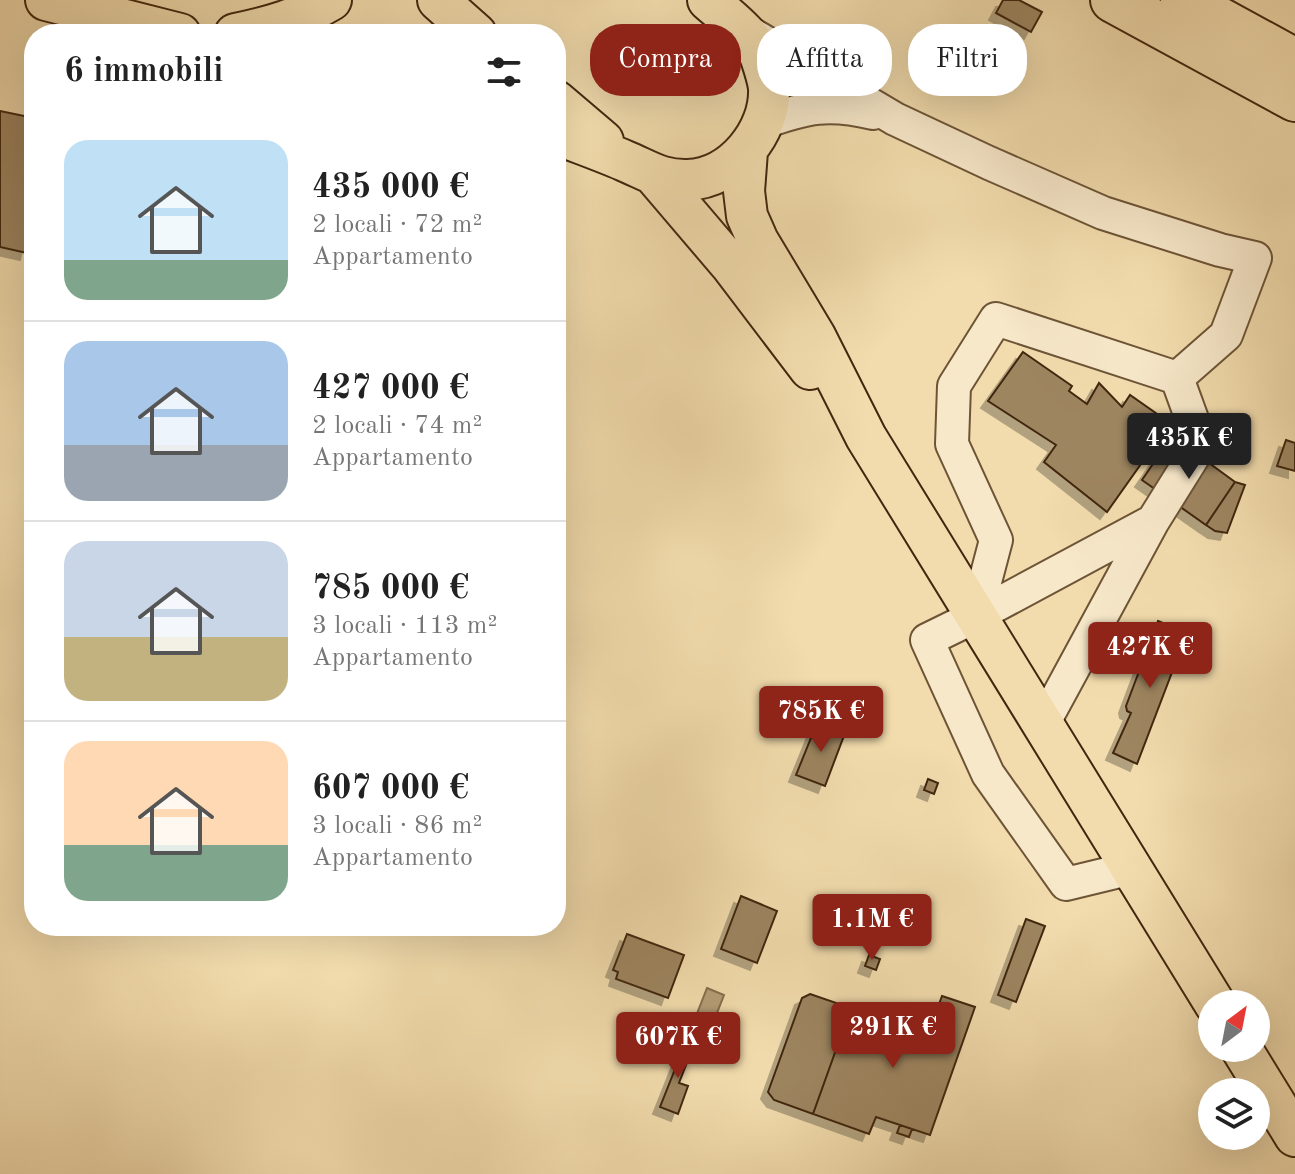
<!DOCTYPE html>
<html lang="it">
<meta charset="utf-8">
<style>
:root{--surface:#fff;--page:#f6f6f6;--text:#222;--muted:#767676;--line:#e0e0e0;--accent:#8f2418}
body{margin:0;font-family:"Old Standard TT",serif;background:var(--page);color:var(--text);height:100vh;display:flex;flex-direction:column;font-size:30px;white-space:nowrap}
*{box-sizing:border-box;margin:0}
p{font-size:26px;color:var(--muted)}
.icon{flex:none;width:44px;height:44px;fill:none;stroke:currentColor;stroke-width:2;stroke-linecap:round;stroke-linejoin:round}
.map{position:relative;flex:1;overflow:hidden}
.side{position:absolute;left:24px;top:24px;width:542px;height:912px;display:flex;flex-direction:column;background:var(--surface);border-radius:32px;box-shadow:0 8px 32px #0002}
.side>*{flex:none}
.top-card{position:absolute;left:590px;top:24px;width:584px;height:72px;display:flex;gap:16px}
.needle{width:52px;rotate:32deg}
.buttons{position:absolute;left:1198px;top:990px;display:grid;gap:16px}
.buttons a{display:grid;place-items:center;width:72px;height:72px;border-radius:50%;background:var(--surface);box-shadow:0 8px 32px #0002;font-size:40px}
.price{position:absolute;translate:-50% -68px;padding:0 18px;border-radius:8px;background:var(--accent);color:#fff;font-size:26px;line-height:52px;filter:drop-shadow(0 2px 4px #0008)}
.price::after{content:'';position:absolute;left:50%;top:48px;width:24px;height:18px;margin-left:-12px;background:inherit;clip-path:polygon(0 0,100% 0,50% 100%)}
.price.on{background:#222;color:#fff}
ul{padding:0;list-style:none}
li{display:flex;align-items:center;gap:24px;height:200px;padding:0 40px}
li+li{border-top:2px solid var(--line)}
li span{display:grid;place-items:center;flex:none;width:224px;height:160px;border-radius:24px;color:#555}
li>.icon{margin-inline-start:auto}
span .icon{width:96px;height:96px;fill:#fffc;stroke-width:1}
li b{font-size:34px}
h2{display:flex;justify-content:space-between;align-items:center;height:96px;padding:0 40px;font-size:34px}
.chip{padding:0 28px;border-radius:32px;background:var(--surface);box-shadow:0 8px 32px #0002;font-size:28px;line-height:72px}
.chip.on{background:var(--accent);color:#fff}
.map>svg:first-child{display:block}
.water{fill:#b69e77;stroke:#876e4d;stroke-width:2}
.building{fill:#9d8561;stroke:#41270f;stroke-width:2;filter:url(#shadow)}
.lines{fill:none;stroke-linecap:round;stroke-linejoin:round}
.minor-casing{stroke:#6d5436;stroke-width:36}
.major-casing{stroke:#41270f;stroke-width:44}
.highway-casing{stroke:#41270f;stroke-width:48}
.minor{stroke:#f7e8ca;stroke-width:32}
.major{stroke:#f2dcad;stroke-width:40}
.highway{stroke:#f2dcad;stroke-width:44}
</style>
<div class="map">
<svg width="1295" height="1174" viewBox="0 0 1295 1174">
<defs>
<filter id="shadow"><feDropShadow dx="-7" dy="7" stdDeviation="0" flood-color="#0004"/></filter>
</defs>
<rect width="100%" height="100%" fill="#f2dcad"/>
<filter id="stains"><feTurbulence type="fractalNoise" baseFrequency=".0025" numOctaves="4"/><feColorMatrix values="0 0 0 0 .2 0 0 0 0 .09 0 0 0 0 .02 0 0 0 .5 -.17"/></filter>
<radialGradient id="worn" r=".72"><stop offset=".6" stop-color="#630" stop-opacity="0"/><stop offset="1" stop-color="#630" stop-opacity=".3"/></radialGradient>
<!-- water -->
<path class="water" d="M707 988 724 995 706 1041 689 1034Z"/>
<!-- building -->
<path class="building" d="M1003 0H1019L1042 12 1031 32 996 13Z
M0 111 34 118V220L27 253 0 247Z
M1023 352 1072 386 1069 391 1087 404 1099 383 1122 407 1130 395 1170 423 1107 512 1044 462 1056 445 988 401Z
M1172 436 1235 482 1206 525 1142 480Z
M1286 440 1295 443V471L1277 466Z
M1235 482 1245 485 1227 533 1215 531 1206 525Z
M1158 621 1187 633 1137 764 1113 753 1131 713 1127 711 1126 706Z
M817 723 845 733 825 786 796 775Z
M928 779 938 783 934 794 924 790Z
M741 896 777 911 757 963 721 949Z
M877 919 888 923 883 937 872 934Z
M1026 919 1045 926 1016 1002 998 995Z
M627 934 684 955 668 998 616 979 618 972 613 970Z
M869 955 880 959 876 970 865 966Z
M810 994 851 1008 813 1114 774 1100 768 1092 802 998Z
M942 996 975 1007 930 1135 876 1117 869 1134 813 1114 851 1008 928 1035Z
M689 1034 697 1037 679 1083 688 1086 678 1114 660 1107Z
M900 1125 912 1129 909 1137 897 1133Z"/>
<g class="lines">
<defs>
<path id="minor" d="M743 29 895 119 989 163 1103 213 1220 250 1255 258 1226 335 1177 378
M764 122C807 107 828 102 873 113
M976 616 996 540 952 444 954 386 996 319 1177 378 1201 444 1153 521 976 616 927 640 988 774 1066 884 1132 868
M1043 724 1153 521"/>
<path id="major" d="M46 0 180 34
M438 0 476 34
M235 34C270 27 301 18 331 0
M556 101 603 141
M556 134C579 143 602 151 625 161 647 170 661 181 688 180 733 178 771 132 769 88 768 79 764 67 761 58 753 35 726 16 708 0
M747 151 744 191 747 216 758 241 815 336 866 437 1215 1004
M656 177 731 265 810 369
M1241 1048 1295 1136"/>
<path id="highway" d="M1113 0 1295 99
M1183 0 1295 61"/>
</defs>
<!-- minor casing -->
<use href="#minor" class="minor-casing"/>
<!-- major casing -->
<use href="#major" class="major-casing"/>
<!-- highway casing -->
<use href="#highway" class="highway-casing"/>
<!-- minor -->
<use href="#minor" class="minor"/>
<!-- major -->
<use href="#major" class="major"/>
<!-- highway -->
<use href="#highway" class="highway"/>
</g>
<rect width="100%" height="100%" filter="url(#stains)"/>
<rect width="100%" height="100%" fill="url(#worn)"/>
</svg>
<div class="buttons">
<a><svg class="needle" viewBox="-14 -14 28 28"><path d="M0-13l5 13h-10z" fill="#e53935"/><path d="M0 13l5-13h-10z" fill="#767676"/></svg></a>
<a><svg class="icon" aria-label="layers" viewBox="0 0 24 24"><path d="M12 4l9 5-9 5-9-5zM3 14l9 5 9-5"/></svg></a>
</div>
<b class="price on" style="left:1189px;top:481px">435K €</b>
<b class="price" style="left:1150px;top:690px">427K €</b>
<b class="price" style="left:821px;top:754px">785K €</b>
<b class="price" style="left:872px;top:962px">1.1M €</b>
<b class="price" style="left:893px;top:1070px">291K €</b>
<b class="price" style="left:678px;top:1080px">607K €</b>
<div class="top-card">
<a class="chip on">Compra</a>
<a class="chip">Affitta</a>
<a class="chip">Filtri</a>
</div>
<section class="side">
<h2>6 immobili<svg class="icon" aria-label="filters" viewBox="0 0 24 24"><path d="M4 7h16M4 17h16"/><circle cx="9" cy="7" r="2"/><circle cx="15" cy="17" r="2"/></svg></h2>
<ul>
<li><span style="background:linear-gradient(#bfe0f5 75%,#7fa58c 0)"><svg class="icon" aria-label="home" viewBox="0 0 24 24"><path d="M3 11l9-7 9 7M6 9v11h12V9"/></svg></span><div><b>435 000 €</b><p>2 locali · 72 m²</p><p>Appartamento</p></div></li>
<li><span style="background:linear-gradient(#a9c7e8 65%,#9aa5b1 0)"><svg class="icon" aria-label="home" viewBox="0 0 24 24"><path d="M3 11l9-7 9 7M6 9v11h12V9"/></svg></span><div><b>427 000 €</b><p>2 locali · 74 m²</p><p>Appartamento</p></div></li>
<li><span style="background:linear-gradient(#c9d6e8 60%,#c2b280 0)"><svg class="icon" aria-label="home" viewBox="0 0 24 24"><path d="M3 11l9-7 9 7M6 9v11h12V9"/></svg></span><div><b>785 000 €</b><p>3 locali · 113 m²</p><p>Appartamento</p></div></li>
<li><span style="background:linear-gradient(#ffd9b3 65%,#7fa58c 0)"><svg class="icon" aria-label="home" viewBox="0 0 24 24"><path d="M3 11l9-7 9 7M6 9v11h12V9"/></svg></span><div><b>607 000 €</b><p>3 locali · 86 m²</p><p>Appartamento</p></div></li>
</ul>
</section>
</div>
